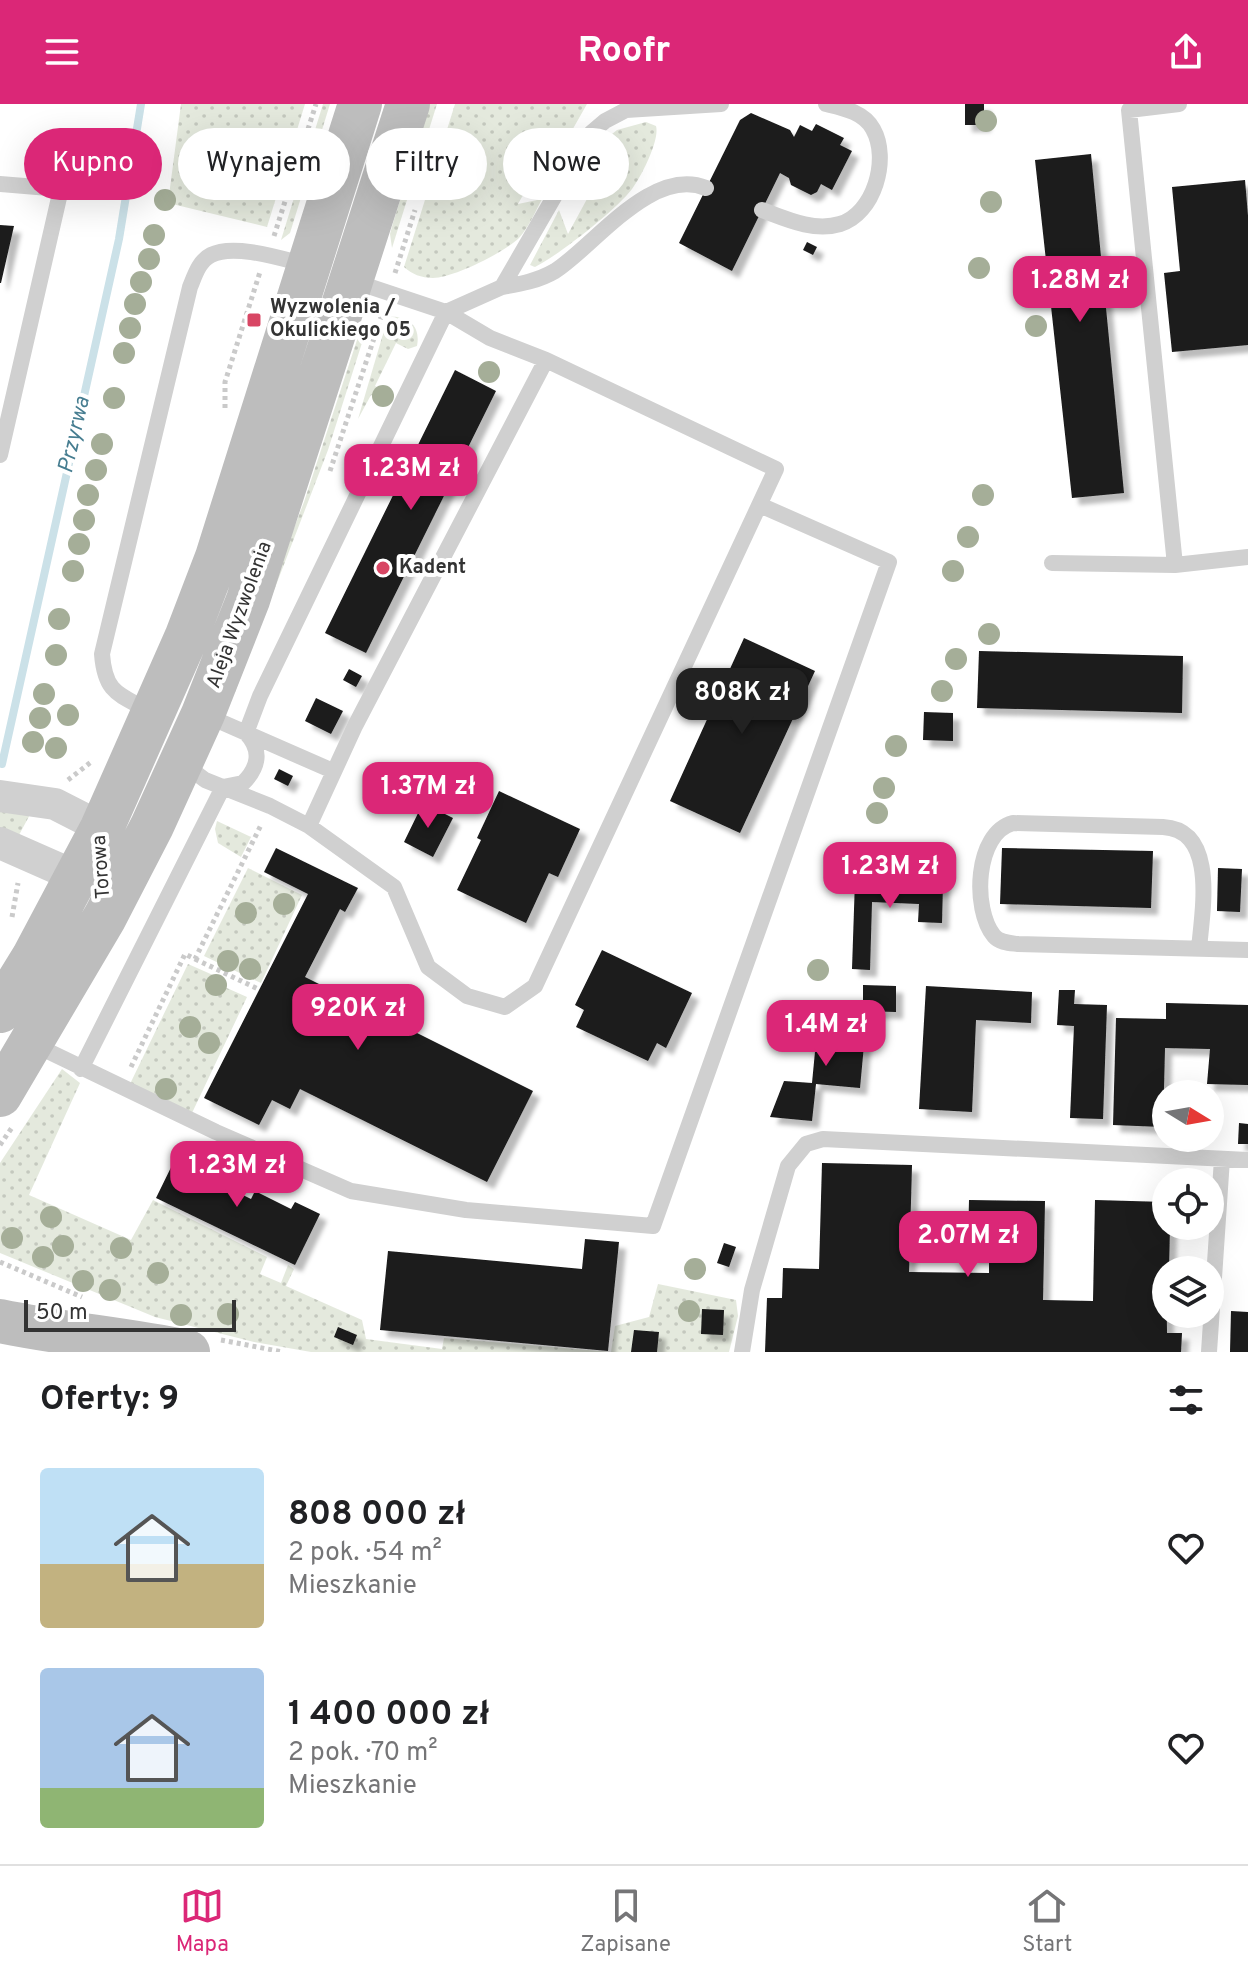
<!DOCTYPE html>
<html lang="pl">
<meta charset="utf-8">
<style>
:root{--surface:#fff;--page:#f6f6f6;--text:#202124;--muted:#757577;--line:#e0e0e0;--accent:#db2777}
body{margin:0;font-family:Overpass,sans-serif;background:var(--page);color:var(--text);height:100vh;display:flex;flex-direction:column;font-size:30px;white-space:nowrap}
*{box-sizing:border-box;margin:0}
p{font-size:26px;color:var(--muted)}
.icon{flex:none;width:44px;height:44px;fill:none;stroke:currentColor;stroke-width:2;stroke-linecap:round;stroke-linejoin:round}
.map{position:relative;height:1248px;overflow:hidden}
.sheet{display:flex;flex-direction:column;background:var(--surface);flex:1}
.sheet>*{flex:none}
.banner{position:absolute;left:24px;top:24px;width:800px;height:72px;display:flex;gap:16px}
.needle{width:52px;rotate:101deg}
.buttons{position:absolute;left:1152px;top:976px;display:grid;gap:16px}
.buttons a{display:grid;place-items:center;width:72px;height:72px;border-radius:50%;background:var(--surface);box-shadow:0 8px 32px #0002;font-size:40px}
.scale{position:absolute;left:24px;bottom:20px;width:212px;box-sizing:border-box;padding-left:8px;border:4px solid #333;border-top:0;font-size:22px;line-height:28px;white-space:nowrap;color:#333;-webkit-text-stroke:6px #fff;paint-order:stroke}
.price{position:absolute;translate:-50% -68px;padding:0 18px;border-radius:16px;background:var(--accent);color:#fff;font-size:26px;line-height:52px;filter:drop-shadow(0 2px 4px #0008)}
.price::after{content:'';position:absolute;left:50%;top:48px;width:24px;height:18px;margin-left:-12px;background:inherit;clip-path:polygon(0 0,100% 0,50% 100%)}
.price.selected{background:#222;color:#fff}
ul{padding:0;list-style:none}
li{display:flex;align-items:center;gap:24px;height:200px;padding:0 40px}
li span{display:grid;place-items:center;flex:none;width:224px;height:160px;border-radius:8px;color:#555}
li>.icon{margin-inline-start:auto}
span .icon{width:96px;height:96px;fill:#fffc;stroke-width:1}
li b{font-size:34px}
h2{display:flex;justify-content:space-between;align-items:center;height:96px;padding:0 40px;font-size:34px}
.chip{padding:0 28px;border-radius:36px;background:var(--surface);box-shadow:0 8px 32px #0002;font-size:28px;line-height:72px}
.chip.selected{background:var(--accent);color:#fff}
header{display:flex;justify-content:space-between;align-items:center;height:104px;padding:0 40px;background:var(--accent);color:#fff;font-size:36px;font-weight:700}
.tabs{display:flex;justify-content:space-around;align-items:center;height:112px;border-top:2px solid var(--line);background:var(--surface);font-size:22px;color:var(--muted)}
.tabs a{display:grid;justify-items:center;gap:4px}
.tabs .selected{color:var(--accent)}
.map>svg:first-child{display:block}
.grass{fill:url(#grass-dots)}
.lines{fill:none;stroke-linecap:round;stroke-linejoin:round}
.stream{stroke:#cbe1e8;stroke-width:8}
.building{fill:#1a1a1a;filter:url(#shadow)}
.path{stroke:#cacaca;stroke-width:5;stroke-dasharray:4 4;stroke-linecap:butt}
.lane{stroke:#d0d0d0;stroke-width:16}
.street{stroke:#d0d0d0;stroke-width:32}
.secondary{stroke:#bdbdbd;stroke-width:44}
.tree{fill:#a5ae98}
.poi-dot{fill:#d84664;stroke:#fff;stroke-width:3}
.labels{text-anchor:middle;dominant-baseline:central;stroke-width:8;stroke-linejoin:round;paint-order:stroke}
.poi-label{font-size:20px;font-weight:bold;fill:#333;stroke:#fff;text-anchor:start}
.street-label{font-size:20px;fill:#333;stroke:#fff}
.water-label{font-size:22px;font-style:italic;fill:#467d90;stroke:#fff}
</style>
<header><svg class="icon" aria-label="menu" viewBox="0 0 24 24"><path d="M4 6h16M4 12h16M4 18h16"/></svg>Roofr<svg class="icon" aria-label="share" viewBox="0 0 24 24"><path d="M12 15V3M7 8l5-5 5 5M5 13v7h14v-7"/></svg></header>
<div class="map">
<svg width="1248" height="1248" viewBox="0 0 1248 1248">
<defs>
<pattern id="grass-dots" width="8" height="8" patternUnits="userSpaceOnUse" patternTransform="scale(2)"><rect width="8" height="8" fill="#e4e9dd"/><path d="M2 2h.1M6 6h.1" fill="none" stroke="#c4c8be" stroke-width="1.8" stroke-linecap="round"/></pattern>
<filter id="shadow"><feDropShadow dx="7" dy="7" stdDeviation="2" flood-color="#0004"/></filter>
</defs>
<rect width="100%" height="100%" fill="#fff"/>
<!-- grass -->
<path class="grass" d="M181 0H305L267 123 168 99Z
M323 0H330L290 129 281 136Z
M430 0H437L392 144 390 130 393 119Z
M455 0H587L566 37 552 39 518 100 542 95C535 108 529 123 519 134 505 148 453 174 433 174 421 174 412 170 404 163Z
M646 18 656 22C660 36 641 73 632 85 616 106 559 151 535 163L530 161 559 106 568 130 600 71 593 45 617 26Z
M388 213C408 211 421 222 417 242L408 245 396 239 375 282 391 291 388 298 371 291 358 315Z
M367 223 328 346 235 588V577L304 398 357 236Z
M0 699 33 705 19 731 0 726Z
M217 717 251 733 241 753 218 739 215 725Z
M248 764 302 791 261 879 204 852Z
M188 860 222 875 220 881 247 893 192 1009 130 980Z
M62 965 80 979 29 1091 131 1136 153 1096 267 1153 260 1170 281 1179 288 1161 294 1165 286 1182 362 1216 366 1235 442 1245 444 1234 611 1248 615 1222 649 1213 658 1180 736 1196 738 1212 729 1248H311L254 1238 155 1213 0 1149V1059Z"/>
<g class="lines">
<!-- stream -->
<path class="stream" d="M2 660 119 135 141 0"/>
</g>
<!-- building -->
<path class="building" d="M965 0H984V21H965Z
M751 9 790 26 794 33 800 21 812 27 816 20 844 34 840 41 852 47 832 86 821 80 817 88 811 91 791 81 789 74 780 69 732 167 679 139 740 16Z
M1091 50 1124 389 1072 394 1035 56Z
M1245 76 1248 112V241L1172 248 1164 169 1180 167 1172 83Z
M0 121 14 122 1 179H0Z
M807 138 817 143 813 151 803 146Z
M455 266 496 287 366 549 325 529Z
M744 534 815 567 740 729 670 697Z
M979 547 1183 552 1182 609 977 604Z
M349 565 362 572 356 583 343 576Z
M316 594 343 607 331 630 305 617Z
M924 608 953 609V637L923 636Z
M279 665 293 672 288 682 274 675Z
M499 687 580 725 558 773 549 769 526 819 457 786 481 736 477 734Z
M423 699 453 714 433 753 404 738Z
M276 744 358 784 345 808 340 805 305 873 533 987 487 1078 300 985 290 1005 272 996 259 1021 204 994 308 790 264 768Z
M1002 744 1153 747 1151 804 1000 800Z
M1218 764 1242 765 1240 808 1217 807Z
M855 776 943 779 942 819 918 818 919 800 872 798 870 866 852 865Z
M602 846 692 889 666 944 657 939 648 957 576 923 584 906 575 901Z
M863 881 896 882V908L863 907Z
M926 882 1032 888 1031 919 976 916 972 1008 919 1005Z
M1059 886H1075L1074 900 1107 901 1103 1015 1070 1014 1074 922 1057 921Z
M1166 899 1248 901V981L1207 980 1210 945 1165 944 1163 1023 1113 1021 1116 914 1166 915Z
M841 901 859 902 856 929 865 930 860 984 816 980 812 1017 770 1013 784 977 812 979 817 927 838 929Z
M1239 1019 1248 1020V1040H1238Z
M182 1041 206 1053 198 1069 251 1095 255 1087 291 1105 295 1098 320 1110 295 1161 156 1094Z
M822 1059 912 1061 909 1168 989 1169V1152H972V1141H968L969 1096 1045 1097 1043 1196 1093 1197 1095 1096 1166 1098V1122H1170L1169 1166H1166L1167 1229H1182L1181 1248H765L767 1194H782L783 1164 819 1165Z
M585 1135 619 1138 608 1247 380 1226 388 1147 582 1165Z
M724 1139 736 1143 729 1163 717 1159Z
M702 1205 724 1206 723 1231 701 1230Z
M1231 1207 1248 1208V1248H1230Z
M338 1223 357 1231 353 1241 334 1233Z
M634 1226 659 1228 657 1248H631Z"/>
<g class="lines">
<!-- path -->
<path class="path" d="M274 132 316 0
M395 169 415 106
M225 304V278L260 168
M330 367 382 210
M68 676 91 658
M12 813 18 779
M195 855 258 885
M131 963 185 850 195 855 261 721
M0 1041 13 1022
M0 1158 82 1193
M221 1236 283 1248"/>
<!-- lane -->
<path class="lane" d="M0 80 61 85 0 351
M706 84C652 62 594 142 555 167 538 177 520 180 502 183L591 29 605 17 626 6 721 0
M762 106C786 115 814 128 840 120 874 110 890 55 873 25 864 8 843 4 826 0
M1052 459 1175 461 1248 453
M1175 461 1129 6 1179 0
M151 608C119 590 105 590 102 550L190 183C195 171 199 157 211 151 234 139 283 155 307 161
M203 610 333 667
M184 660 205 676 270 702 309 722 394 783 428 863 467 892 505 903 535 882 776 365 546 256
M309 722 355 622 546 256 490 234 446 208 353 177
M1199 845C1202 808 1218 726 1163 723L1013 719C975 729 972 805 994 832 1000 839 1010 839 1018 840L1248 846
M33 940 216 1028 351 1087 466 1106 653 1122 889 458 760 401
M81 965 223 683 243 679C259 663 262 646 246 629L260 592 446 208 502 183
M742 1248 752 1186 788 1062 806 1040 823 1035 1248 1056
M1209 1248 1222 1055"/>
<!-- street -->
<path class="street" d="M0 692 55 700 102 724V746
M0 739 75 772"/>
<!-- secondary -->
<path class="secondary" d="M0 907 33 854 102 724 186 534 217 453 360 0
M0 991 105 813 152 722 203 610 248 496 408 0
M0 1217C62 1230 125 1235 188 1248"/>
</g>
<!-- trees -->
<g class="tree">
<circle cx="986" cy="17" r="11"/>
<circle cx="165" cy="96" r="11"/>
<circle cx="991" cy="98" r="11"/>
<circle cx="154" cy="131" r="11"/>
<circle cx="149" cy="155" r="11"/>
<circle cx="979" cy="164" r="11"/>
<circle cx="141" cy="178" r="11"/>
<circle cx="1037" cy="179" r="11"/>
<circle cx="135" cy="200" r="11"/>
<circle cx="1036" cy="222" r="11"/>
<circle cx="130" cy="224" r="11"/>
<circle cx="124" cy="249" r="11"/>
<circle cx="489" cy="268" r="11"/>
<circle cx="383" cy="292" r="11"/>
<circle cx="114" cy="294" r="11"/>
<circle cx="102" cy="340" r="11"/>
<circle cx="96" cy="366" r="11"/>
<circle cx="88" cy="391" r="11"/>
<circle cx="983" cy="391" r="11"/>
<circle cx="84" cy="416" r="11"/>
<circle cx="968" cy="433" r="11"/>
<circle cx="79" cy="440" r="11"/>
<circle cx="73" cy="467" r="11"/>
<circle cx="953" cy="467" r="11"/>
<circle cx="59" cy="515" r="11"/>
<circle cx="989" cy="530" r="11"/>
<circle cx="56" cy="551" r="11"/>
<circle cx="956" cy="555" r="11"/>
<circle cx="942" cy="587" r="11"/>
<circle cx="44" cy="590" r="11"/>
<circle cx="68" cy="611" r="11"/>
<circle cx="40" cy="614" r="11"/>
<circle cx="33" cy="638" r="11"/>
<circle cx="896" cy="642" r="11"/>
<circle cx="56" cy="644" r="11"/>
<circle cx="884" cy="684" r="11"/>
<circle cx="877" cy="709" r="11"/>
<circle cx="860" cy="754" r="11"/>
<circle cx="284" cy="800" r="11"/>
<circle cx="246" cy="809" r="11"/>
<circle cx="228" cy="857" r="11"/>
<circle cx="250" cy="865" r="11"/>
<circle cx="818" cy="866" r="11"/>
<circle cx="216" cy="881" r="11"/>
<circle cx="190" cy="923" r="11"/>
<circle cx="209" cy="939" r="11"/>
<circle cx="166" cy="985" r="11"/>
<circle cx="51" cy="1113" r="11"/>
<circle cx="12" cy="1134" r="11"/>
<circle cx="63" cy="1142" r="11"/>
<circle cx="121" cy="1144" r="11"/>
<circle cx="43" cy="1153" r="11"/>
<circle cx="695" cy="1165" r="11"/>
<circle cx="158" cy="1169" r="11"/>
<circle cx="83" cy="1177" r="11"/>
<circle cx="110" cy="1186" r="11"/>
<circle cx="689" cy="1207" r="11"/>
<circle cx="228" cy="1210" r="11"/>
<circle cx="181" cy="1211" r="11"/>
</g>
<!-- markers -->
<g class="poi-dot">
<rect x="246" y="208" width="16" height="16" rx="4"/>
<circle cx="383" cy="464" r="8"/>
</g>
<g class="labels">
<!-- poi labels -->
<g class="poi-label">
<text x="270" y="204">Wyzwolenia /<tspan x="270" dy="23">Okulickiego 05</tspan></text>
<text x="399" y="464">Kadent</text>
</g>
<!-- street labels -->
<g class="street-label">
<text transform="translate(240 511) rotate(-70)">Aleja Wyzwolenia</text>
<text transform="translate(102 763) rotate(-94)">Torowa</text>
</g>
<!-- water labels -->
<g class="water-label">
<text transform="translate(75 331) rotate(-77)">Przyrwa</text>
</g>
</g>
</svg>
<div class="buttons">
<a><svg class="needle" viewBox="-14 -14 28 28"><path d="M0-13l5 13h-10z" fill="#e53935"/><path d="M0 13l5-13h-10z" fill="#757577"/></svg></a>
<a><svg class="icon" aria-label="locate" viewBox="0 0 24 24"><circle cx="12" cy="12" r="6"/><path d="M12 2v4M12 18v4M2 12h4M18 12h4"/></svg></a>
<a><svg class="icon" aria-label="layers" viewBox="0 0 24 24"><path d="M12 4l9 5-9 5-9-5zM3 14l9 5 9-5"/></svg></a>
</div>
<div class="scale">50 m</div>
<b class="price" style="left:1080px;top:220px">1.28M zł</b>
<b class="price" style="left:411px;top:408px">1.23M zł</b>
<b class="price selected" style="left:742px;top:632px">808K zł</b>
<b class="price" style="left:428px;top:726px">1.37M zł</b>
<b class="price" style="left:890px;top:806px">1.23M zł</b>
<b class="price" style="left:358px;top:948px">920K zł</b>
<b class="price" style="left:826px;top:964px">1.4M zł</b>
<b class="price" style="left:237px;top:1105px">1.23M zł</b>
<b class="price" style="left:968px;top:1175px">2.07M zł</b>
<div class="banner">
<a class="chip selected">Kupno</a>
<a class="chip">Wynajem</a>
<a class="chip">Filtry</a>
<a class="chip">Nowe</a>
</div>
</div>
<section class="sheet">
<h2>Oferty: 9<svg class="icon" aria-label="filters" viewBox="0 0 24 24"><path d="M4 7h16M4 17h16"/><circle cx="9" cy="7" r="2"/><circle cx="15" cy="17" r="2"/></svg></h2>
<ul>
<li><span style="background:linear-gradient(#bfe0f5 60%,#c2b280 0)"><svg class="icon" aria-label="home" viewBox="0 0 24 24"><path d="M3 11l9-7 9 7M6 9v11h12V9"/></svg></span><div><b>808 000 zł</b><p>2 pok. · 54 m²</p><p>Mieszkanie</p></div><svg class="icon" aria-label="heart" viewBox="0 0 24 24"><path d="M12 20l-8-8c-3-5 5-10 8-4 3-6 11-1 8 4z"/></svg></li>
<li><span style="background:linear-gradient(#a9c7e8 75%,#8fb573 0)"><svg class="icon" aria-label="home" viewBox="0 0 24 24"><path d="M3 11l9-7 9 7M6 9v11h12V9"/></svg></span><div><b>1 400 000 zł</b><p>2 pok. · 70 m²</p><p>Mieszkanie</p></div><svg class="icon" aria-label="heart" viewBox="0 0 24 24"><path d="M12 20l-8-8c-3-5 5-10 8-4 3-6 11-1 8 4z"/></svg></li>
</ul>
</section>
<nav class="tabs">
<a class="selected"><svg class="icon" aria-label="map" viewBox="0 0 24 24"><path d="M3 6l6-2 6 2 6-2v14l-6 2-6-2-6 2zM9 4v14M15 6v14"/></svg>Mapa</a>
<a><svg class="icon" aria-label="saved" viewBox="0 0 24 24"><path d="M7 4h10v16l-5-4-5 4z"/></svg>Zapisane</a>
<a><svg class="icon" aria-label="home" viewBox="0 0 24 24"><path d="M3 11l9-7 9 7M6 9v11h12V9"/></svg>Start</a>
</nav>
